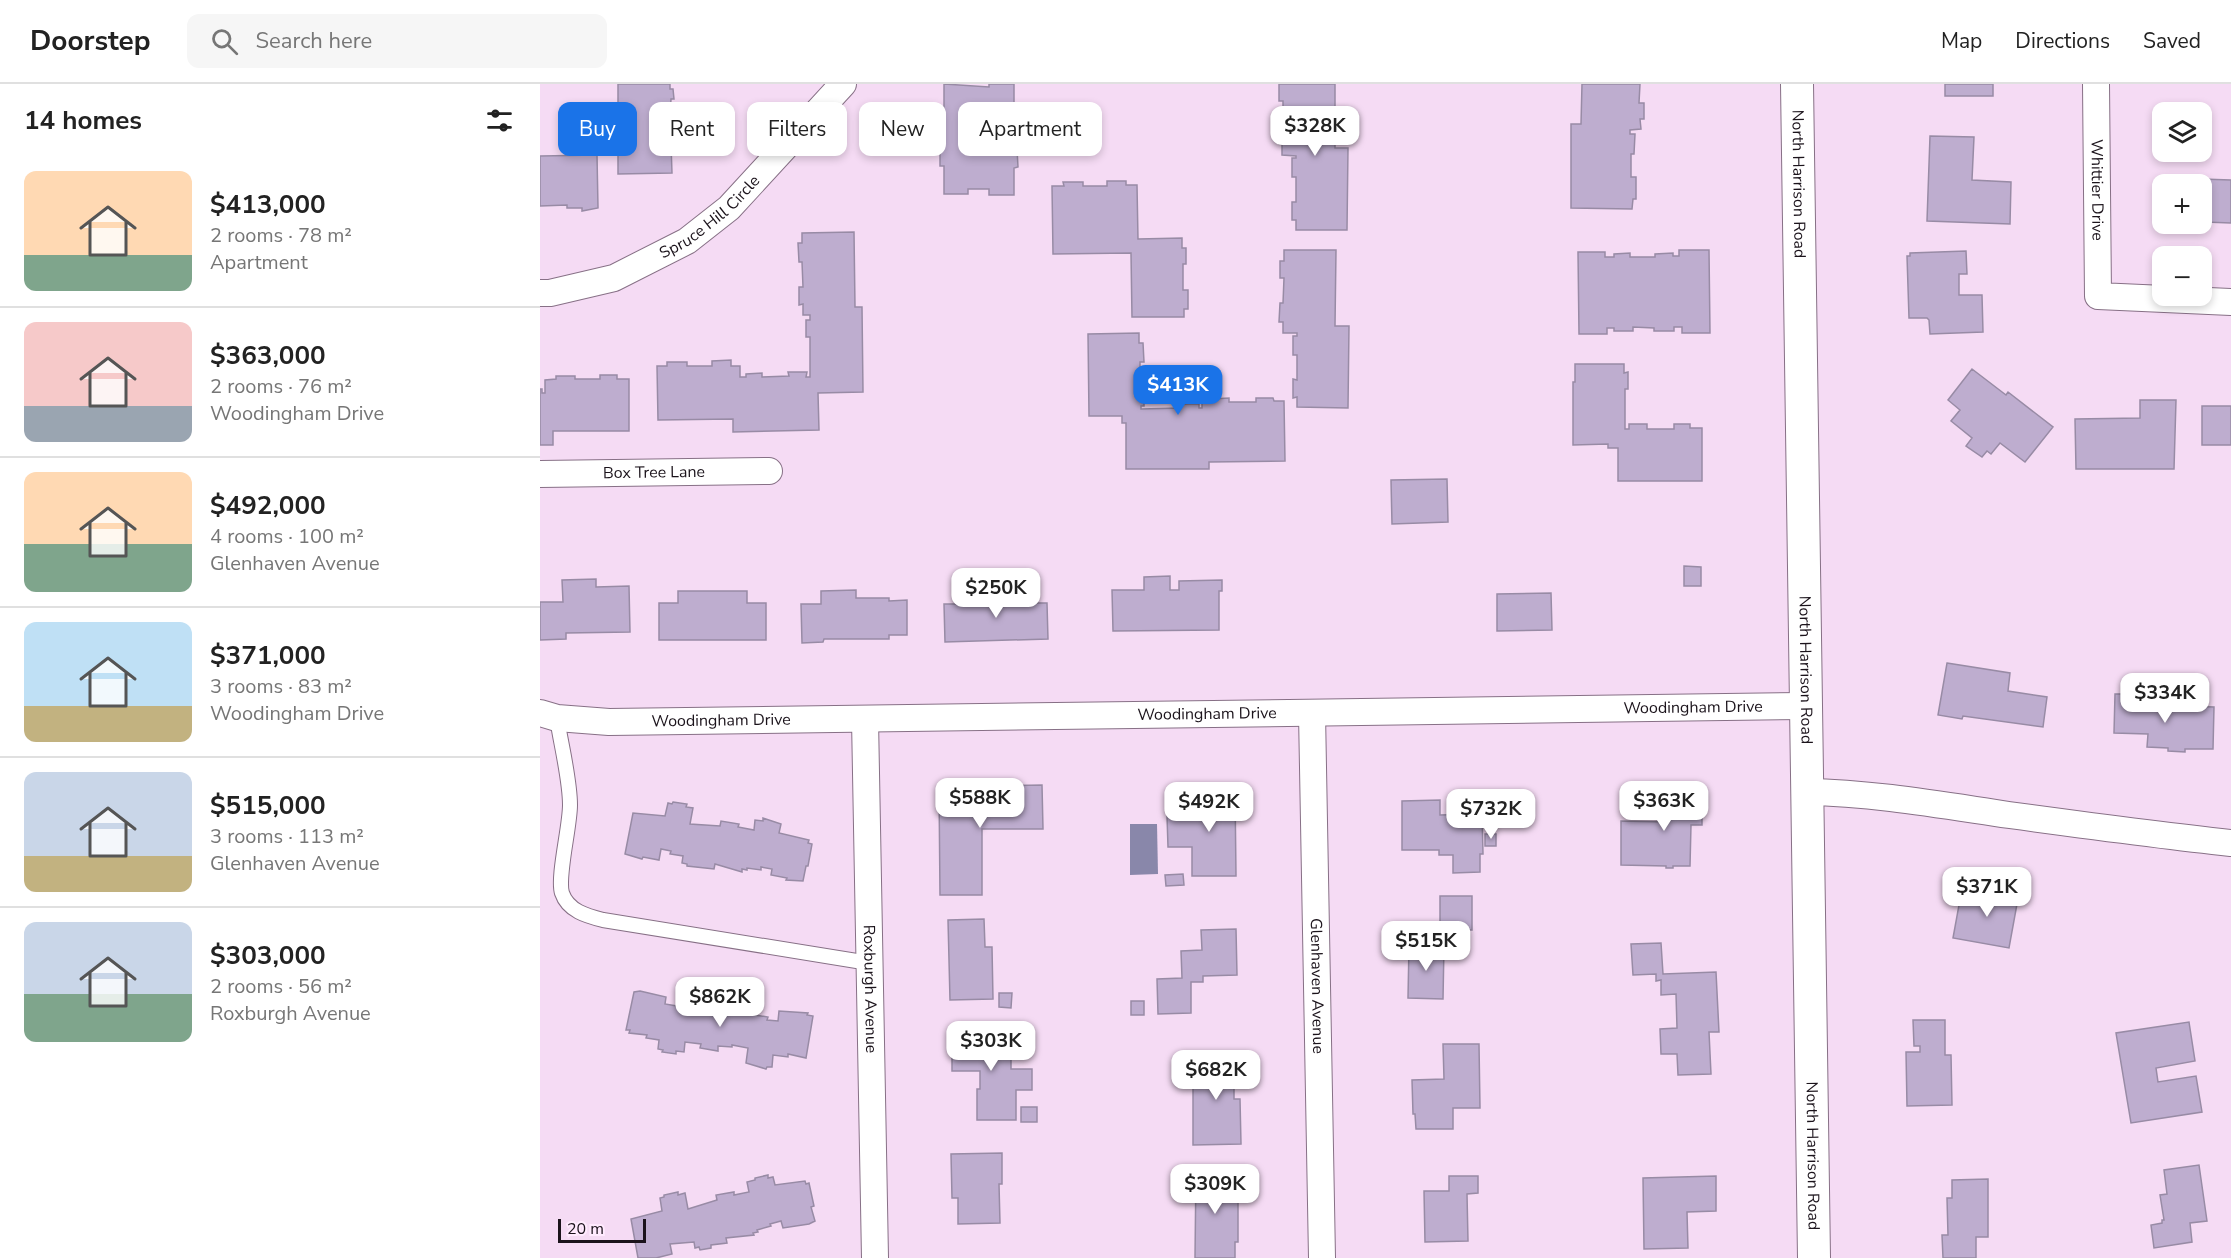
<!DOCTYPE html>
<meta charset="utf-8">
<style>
:root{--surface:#fff;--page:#f6f6f6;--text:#222;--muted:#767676;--line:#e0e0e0;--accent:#1a73e8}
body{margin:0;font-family:"Nunito Sans",sans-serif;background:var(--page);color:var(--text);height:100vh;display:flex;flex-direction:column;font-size:22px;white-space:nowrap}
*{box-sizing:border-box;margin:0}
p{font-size:20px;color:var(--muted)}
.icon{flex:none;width:33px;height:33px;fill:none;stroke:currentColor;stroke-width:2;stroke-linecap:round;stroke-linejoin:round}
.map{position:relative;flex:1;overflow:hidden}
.details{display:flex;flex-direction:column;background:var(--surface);width:540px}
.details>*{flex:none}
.banner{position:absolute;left:18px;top:18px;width:570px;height:54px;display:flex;gap:12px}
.tools{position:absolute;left:1612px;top:18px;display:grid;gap:12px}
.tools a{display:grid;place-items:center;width:60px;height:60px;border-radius:12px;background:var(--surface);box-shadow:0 3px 9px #0003;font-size:30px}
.scale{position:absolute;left:18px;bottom:15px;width:88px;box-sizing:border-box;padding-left:6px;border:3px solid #1b131b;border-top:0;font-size:16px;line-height:21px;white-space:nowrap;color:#1b131b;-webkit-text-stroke:4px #ffebfe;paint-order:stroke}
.price{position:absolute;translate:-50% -51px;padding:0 14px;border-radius:12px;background:#fff;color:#222;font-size:20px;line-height:39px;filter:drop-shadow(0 2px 3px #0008)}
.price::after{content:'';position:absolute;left:50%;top:36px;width:18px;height:14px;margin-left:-9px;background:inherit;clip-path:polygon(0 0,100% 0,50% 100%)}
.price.selected{background:var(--accent);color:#fff}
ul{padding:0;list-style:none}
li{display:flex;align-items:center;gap:18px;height:150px;padding:0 24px}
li+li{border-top:2px solid var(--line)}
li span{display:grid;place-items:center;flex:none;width:168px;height:120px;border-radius:12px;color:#555}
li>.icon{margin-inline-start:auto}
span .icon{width:72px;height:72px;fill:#fffc;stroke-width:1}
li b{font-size:26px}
h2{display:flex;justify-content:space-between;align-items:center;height:72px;padding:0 24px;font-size:26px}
.chip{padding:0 21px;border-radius:12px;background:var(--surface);box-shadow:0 3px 9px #0003;font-size:21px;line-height:54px}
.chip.selected{background:var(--accent);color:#fff}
header{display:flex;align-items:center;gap:36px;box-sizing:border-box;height:84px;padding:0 30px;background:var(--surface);border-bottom:2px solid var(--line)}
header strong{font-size:28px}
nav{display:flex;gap:33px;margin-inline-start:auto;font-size:21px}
.search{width:420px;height:54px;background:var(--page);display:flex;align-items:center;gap:15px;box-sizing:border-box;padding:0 21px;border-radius:12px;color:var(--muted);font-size:22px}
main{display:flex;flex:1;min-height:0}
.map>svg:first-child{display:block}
.water{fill:#8987aa}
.building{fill:#beadcf;stroke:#988ba5;stroke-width:1.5}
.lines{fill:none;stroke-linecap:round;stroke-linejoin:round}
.service-casing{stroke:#877086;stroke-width:16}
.minor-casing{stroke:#877086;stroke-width:28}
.tertiary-casing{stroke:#877086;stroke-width:34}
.service{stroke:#fff;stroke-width:14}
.minor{stroke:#fff;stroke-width:26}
.tertiary{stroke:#fff;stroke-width:32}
.labels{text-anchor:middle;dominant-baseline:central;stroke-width:5;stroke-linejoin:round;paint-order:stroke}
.street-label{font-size:16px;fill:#1b131b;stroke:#ffebfe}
</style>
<header>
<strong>Doorstep</strong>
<div class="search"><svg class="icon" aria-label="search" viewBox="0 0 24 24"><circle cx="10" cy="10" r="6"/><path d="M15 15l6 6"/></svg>Search here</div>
<nav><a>Map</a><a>Directions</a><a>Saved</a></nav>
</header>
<main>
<section class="details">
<h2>14 homes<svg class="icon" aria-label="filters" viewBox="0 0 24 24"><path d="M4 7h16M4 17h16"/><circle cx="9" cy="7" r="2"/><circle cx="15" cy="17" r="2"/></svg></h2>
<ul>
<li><span style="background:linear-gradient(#ffd9b3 70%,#7fa58c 0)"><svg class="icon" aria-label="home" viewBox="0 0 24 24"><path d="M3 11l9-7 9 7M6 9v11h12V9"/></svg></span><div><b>$413,000</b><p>2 rooms · 78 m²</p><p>Apartment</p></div></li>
<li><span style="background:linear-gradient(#f6c9c9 70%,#9aa5b1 0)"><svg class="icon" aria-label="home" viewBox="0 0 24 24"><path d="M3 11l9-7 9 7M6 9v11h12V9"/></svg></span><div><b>$363,000</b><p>2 rooms · 76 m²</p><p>Woodingham Drive</p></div></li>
<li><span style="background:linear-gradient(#ffd9b3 60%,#7fa58c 0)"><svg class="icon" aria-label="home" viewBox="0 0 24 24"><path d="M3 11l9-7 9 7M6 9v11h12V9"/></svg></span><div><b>$492,000</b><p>4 rooms · 100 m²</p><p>Glenhaven Avenue</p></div></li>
<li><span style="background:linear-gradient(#bfe0f5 70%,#c2b280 0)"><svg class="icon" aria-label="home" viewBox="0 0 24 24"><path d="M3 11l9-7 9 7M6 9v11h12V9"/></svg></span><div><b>$371,000</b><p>3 rooms · 83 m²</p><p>Woodingham Drive</p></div></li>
<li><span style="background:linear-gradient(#c9d6e8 70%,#c2b280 0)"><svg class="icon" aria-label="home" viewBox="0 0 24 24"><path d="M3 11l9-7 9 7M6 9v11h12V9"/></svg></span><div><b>$515,000</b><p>3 rooms · 113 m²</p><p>Glenhaven Avenue</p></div></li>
<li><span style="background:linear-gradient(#c9d6e8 60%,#7fa58c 0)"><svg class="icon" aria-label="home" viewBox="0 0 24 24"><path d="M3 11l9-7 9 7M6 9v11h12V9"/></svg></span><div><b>$303,000</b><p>2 rooms · 56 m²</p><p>Roxburgh Avenue</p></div></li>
</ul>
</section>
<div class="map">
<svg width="1691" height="1174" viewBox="0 0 1691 1174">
<rect width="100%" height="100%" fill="#f5dbf4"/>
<!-- water -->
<path class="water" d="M590 740H617L618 790 590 791Z"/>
<!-- building -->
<path class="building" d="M78 0H130V5H133L134 15H131L130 30 132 89 78 90Z
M404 0 449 3V0H474V24H477L478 43H474V65H477L478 83 474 84V111H449V105H428V110H404V82H400V65H403V42L399 41 400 24H404Z
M739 0H795V64H808L807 146H756V136H752V118H756V93H752V74H756V72L742 71V60H739V41H743V17H739Z
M1042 0H1100L1099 19H1104V35H1100L1101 45 1090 46V50H1095L1094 70H1091V93H1096V115H1093L1092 125 1031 124V40H1041Z
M1405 0H1453V12H1405Z
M1390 52 1434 53 1432 96 1471 98 1470 140 1387 137Z
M57 71 58 124 42 127V124H27V121L0 122V72Z
M1631 94 1691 96V139L1665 138V144L1629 143V140H1662V100H1630Z
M567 97H586V101H597L598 155 642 154V164H646V180H643V206H648V225H644V233H592L591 169 513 170 512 102H524L523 98H543V102H567Z
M314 148 315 223H322L323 308 278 309 279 346 193 348V335L118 336 117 282H127V278H147V282H172V277L191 276V282H200V293H206V290L222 289V293L249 292 248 288H267L266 293H270V253H266V236H270V231H263V220L259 221V203H263L262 178H259L258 159H262V149Z
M744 166H796L795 242H809L808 324 757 323V313L753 314V295L757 296V271H753V252H757V249H743V238H739L740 219H743L744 194H740V177H744Z
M1139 166H1169L1170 249H1142V243H1134V247H1114V244L1093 243V247H1074V244H1067V250H1039L1038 168H1065V173H1074V170L1090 169V173H1115V170L1133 169V172H1139Z
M1426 167 1427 190H1419V211H1442L1443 248 1390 250 1389 236 1387 234H1369L1367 172H1370V169Z
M599 249V259H603L604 278H600V301L604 302V322H601V325L640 324V320H659V324H662V318H671V315L689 314V318H716V314H733L734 317H744L745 377 669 378V385H586V339H582V332H549L548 250Z
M1035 280H1084V289L1088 288V305H1085V345H1089V340H1107V345H1134V340H1150V344H1162V397H1078V364H1068V360L1033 361V298H1035Z
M1432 285 1466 311 1468 308 1513 343 1485 378 1460 359 1451 370 1447 367 1442 373 1426 362 1432 354 1411 337 1420 326 1408 316Z
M60 291H77V295H89V347H13V361H0V305H2V309H5V296L16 295V292H35V295H60Z
M1600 316H1636L1634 385H1536L1535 335 1600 334Z
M1662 322H1691V361H1662Z
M907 395 908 438 852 440 851 396Z
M1144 482 1161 483V502H1144Z
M630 492V506H639V497L682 496V507H679V546L573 547 572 506H604V493Z
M56 495V503L89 502 90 548 26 549V555L0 556V518H23L22 496Z
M316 506V514H349V517L367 516V551H349V555H284L283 558 262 559 261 520H281V507Z
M138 507H207V519H226V556H119V519H138Z
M1011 509 1012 546 957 547V510Z
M423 510H488V519H507L508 555 405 558 404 520H423Z
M1407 579 1470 589 1468 607 1507 613 1503 643 1423 632 1422 635 1398 631Z
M1575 610H1600V621L1674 623 1673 665H1645V668L1628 667V664L1607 663 1608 650 1574 649Z
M502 701 503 745H442V811H400L399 703Z
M1127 701 1162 702V741H1151L1150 782H1133V784H1126V782L1081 781V737L1126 738Z
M658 704H695L696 792H652V763H628L627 732 659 731Z
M900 716V731L942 730 943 770H940V788L913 789V771H899V766H862V717Z
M133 718 147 720 146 723 153 724 150 740 180 742 181 737 199 740 198 743 214 746 215 736 223 737V734L241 740 239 749 269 756 268 759 272 760 268 782H266L263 797 246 796 247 794 231 791 232 785 221 783V786L207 784V786L202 785V788L175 780 174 785 147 782V780L142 779 143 772 130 770 131 767 121 765 119 776 103 773 102 775 85 770 93 729 125 732 128 719 132 720Z
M945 750H956V762H945Z
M643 790 644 801 626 802 625 791Z
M1458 800 1475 803 1472 819 1477 820 1469 864 1413 854 1421 810 1455 816Z
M900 812H932V846H900Z
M444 835 445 863H452L453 915 410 916 408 836Z
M696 845 697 891 663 892V898H651V929L618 930 617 895 642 894 641 867 662 866 661 846Z
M1121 859 1123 890 1176 888 1179 948H1169L1171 990 1138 991 1137 970H1121L1120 945 1137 944 1136 910 1121 911V896L1116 897V890L1093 891 1091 860Z
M869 861 904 862 903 915 868 914Z
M100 907 126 913 125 920 137 922V918L151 920V918L156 919V916L183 923 184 919 212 921 211 924H216L215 931 228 933 227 936 238 937 239 927 268 929 267 931 273 932 266 974 248 970V973L233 971 232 983H227L226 985 206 979 208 964 192 961V963L178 962V967L160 964 161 960 145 958 144 968 136 967V970L122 968 123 966 118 965 119 956 106 954 107 951 89 949 90 946H86L94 908Z
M459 909H472L471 924 459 923Z
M591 917H604V931H591Z
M1373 936H1405V971H1411L1412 1021 1367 1022 1366 968H1380V962H1374Z
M1649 938 1655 977 1616 984 1618 998 1656 992 1662 1028 1591 1039 1576 949Z
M462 945V948H471V985H492V1006H476V1036H437V1005H440V987H412V948H455V946Z
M903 960H939L940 1024H913V1045H876L875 1030H873L872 996 904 995Z
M694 968V1015H700L701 1060 653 1061V998H657V969Z
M481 1023H497V1038H481Z
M462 1069V1100H459L460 1139 418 1140V1114H412L411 1070Z
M1659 1081 1667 1137 1650 1139 1652 1158 1614 1164 1611 1141 1622 1139V1136H1624L1620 1111 1627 1110 1624 1086Z
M656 1085H692V1117L698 1118V1158H695V1174H655Z
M228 1091V1094L233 1093 235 1101 265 1097 266 1100 269 1099 274 1122 271 1123 275 1137 269 1140 243 1144 241 1137 230 1140 231 1142 217 1146 218 1148 213 1149 214 1151 186 1154 187 1159 171 1161V1164L160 1166 159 1163 155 1164 154 1158 130 1160 132 1170 116 1174H98L91 1135 122 1127 120 1114 124 1113V1111L138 1108V1111L145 1109 148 1125 177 1116 176 1111 194 1108V1111L209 1108 207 1098 215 1096V1094Z
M909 1092H938V1109L927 1110 928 1157 885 1158 884 1107H909Z
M1176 1092V1127L1147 1128 1148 1164 1104 1165 1103 1094Z
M1448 1095V1153H1436V1174H1403L1402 1151H1408L1407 1114H1412V1096Z"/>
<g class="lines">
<defs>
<path id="service" d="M17 634C21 661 30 695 30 721 30 743 17 793 22 809 28 827 47 832 63 836L329 879"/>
<g id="minor">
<path id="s1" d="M1556 0 1558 212 1691 218"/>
<path id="s2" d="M0 209H10L74 194 147 157 189 124 303 0"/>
<path id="s3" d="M0 390 229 387"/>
<path id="s4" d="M0 629 17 634 69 638 1265 622"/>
<path id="s5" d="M772 629 782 1174"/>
<path id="s6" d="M325 635 335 1174"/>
<path d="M1266 708C1335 709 1401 721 1469 731 1543 741 1617 751 1691 759"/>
</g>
<g id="tertiary">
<path id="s7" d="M1257 0 1274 1174"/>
</g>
</defs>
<!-- service casing -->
<use href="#service" class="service-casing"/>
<!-- minor casing -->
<use href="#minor" class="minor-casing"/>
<!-- tertiary casing -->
<use href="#tertiary" class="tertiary-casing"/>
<!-- service -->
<use href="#service" class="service"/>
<!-- minor -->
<use href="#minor" class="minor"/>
<!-- tertiary -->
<use href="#tertiary" class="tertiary"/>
</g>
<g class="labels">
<!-- street labels -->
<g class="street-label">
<text stroke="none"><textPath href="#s7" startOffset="100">North Harrison Road</textPath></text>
<text stroke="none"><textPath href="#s1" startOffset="106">Whittier Drive</textPath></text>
<text stroke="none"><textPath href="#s2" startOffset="190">Spruce Hill Circle</textPath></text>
<text stroke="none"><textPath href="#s3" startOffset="114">Box Tree Lane</textPath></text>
<text stroke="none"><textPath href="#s7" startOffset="586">North Harrison Road</textPath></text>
<text stroke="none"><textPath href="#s4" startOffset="1154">Woodingham Drive</textPath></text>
<text stroke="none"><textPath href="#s4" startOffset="668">Woodingham Drive</textPath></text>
<text stroke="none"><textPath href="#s4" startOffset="182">Woodingham Drive</textPath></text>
<text stroke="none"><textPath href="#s5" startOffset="273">Glenhaven Avenue</textPath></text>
<text stroke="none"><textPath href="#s6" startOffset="270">Roxburgh Avenue</textPath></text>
<text stroke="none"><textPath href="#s7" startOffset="1072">North Harrison Road</textPath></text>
</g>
</g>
</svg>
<div class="tools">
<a><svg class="icon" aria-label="layers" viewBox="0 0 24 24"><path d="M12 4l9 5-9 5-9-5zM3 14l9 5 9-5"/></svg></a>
<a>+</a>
<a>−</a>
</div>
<div class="scale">20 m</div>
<b class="price" style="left:775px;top:73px">$328K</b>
<b class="price selected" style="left:638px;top:332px">$413K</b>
<b class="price" style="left:456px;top:535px">$250K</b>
<b class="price" style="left:1625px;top:640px">$334K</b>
<b class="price" style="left:440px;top:745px">$588K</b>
<b class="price" style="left:1124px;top:748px">$363K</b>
<b class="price" style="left:669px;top:749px">$492K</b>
<b class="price" style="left:951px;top:756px">$732K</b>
<b class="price" style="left:1447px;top:834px">$371K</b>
<b class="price" style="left:886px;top:888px">$515K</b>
<b class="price" style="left:180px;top:944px">$862K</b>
<b class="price" style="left:451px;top:988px">$303K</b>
<b class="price" style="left:676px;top:1017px">$682K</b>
<b class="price" style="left:675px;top:1131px">$309K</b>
<div class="banner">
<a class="chip selected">Buy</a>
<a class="chip">Rent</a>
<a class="chip">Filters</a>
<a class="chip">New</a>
<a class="chip">Apartment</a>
</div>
</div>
</main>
